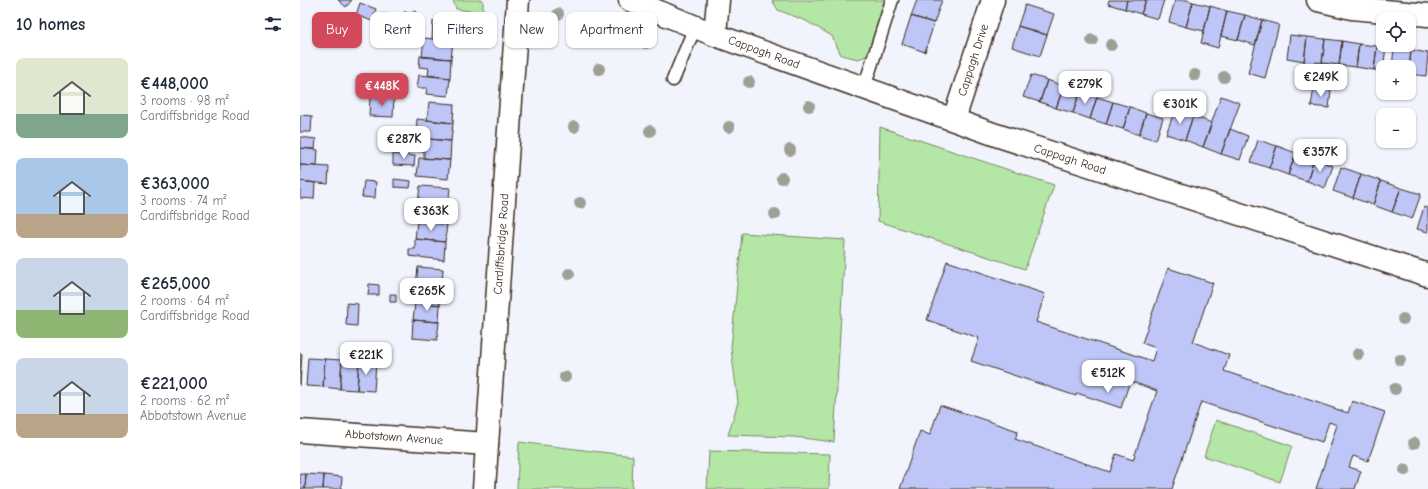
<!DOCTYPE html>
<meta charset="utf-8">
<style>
:root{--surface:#fff;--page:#f2f2f3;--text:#1f2937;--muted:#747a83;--accent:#d1495b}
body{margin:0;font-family:"Comic Neue",sans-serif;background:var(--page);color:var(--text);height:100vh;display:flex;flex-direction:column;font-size:15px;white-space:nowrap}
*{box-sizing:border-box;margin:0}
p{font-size:13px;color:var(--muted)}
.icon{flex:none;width:22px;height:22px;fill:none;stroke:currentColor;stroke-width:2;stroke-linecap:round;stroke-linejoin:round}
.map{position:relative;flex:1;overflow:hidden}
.side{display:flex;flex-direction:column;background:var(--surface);width:300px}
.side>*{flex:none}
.banner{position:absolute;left:12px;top:12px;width:380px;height:36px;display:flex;gap:8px}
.tools{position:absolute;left:1076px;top:12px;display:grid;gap:8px}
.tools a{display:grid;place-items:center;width:40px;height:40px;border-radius:8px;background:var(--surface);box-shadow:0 1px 3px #0004;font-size:20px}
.price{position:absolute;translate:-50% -34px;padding:0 9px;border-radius:8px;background:#fff;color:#222;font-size:13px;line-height:26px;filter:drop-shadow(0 1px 2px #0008)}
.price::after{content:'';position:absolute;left:50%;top:24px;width:12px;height:9px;margin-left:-6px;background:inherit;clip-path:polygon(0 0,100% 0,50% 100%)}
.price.active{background:var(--accent);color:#fff}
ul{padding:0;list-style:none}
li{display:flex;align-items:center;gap:12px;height:100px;padding:0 16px}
li span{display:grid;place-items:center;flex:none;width:112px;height:80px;border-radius:8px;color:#555}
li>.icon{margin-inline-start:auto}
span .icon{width:48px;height:48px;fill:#fffc;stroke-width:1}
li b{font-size:17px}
h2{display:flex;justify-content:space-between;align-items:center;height:48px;padding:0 16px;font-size:17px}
.tag{padding:0 14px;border-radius:8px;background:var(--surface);box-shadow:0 1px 3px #0004;font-size:14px;line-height:36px}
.tag.active{background:var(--accent);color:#fff}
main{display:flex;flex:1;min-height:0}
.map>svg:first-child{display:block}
.green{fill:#b4e6a6;stroke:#788862}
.building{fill:#bdc6f7;stroke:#3b2a1e}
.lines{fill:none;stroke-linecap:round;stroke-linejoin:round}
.lane-casing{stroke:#3b2a1e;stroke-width:15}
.street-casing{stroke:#3b2a1e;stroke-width:25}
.secondary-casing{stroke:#3b2a1e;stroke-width:25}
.lane{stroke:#fff;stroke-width:12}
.street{stroke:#fff;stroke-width:22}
.secondary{stroke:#fff;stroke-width:22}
.tree{fill:#9e9f95}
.labels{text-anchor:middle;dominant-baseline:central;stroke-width:4;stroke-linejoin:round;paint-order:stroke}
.street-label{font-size:12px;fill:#3b2a1e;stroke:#fff}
</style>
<main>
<section class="side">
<h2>10 homes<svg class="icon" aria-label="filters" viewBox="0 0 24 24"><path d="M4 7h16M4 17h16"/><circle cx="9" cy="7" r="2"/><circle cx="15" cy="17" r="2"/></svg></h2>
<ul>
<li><span style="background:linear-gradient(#dfe7d0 70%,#7fa58c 0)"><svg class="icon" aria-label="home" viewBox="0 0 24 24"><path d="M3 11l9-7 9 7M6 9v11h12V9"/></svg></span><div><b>€448,000</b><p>3 rooms · 98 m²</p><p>Cardiffsbridge Road</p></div></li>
<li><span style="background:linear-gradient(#a9c7e8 70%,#b9a48a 0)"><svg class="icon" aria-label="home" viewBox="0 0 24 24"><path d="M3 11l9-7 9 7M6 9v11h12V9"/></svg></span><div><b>€363,000</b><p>3 rooms · 74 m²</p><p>Cardiffsbridge Road</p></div></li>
<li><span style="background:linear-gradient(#c9d6e8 65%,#8fb573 0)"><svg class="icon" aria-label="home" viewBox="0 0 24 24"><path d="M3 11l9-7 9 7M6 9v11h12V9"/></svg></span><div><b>€265,000</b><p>2 rooms · 64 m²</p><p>Cardiffsbridge Road</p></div></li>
<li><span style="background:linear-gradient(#c9d6e8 70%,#b9a48a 0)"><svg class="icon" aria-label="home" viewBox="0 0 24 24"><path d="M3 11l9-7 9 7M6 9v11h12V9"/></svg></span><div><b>€221,000</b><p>2 rooms · 62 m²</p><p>Abbotstown Avenue</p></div></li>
</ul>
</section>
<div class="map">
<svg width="1128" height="489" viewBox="0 0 1128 489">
<rect width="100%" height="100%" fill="#f2f4fd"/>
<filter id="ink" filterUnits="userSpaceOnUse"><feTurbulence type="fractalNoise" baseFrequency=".025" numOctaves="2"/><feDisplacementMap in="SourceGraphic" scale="8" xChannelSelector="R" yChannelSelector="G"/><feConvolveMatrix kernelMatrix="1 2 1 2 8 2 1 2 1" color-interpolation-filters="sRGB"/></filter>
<g filter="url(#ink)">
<!-- green -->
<path class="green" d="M153 0H183V13L156 9Z
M472 0H592L574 54 558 59 541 55 532 36 506 21 478 10Z
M580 127 754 185 725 269 578 221Z
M442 233 545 240 534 442 494 437 428 435 438 402 431 348Z
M916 420 992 446 980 482 904 456Z
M219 442 333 456 332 489H217Z
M409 451 530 454 529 489H407Z"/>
<!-- building -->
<path class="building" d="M38 0H52L46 7Z
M617 0H642L634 23 611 16Z
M809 0H827L825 9 808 4Z
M827 0H846L841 14 825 9Z
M846 0H864L858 19 841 14Z
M875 0H887L893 2 886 27 869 22Z
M893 2 910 6 904 31 886 27Z
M60 3 76 9 72 21 56 15Z
M725 5 754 14 747 35 718 26Z
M910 6 927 11 918 48 901 43Z
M116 11 117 30 105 31 104 12Z
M927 11 945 15 938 40 921 36Z
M80 14H96V34H80Z
M945 15 962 20 955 45 938 40Z
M611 16 634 23 625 52 602 44Z
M962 20 979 25 965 78 948 73Z
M133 21 154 22 153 41 132 39Z
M718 26 747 35 740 56 712 47Z
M990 35 1007 37 1004 61 987 58Z
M1007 37 1025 39 1022 63 1016 62 1014 73 1003 71Z
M124 38 153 41 151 59 122 57Z
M1025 39 1042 41 1039 65 1022 63Z
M1042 41 1059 44 1056 67 1039 65Z
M1059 44 1077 46 1074 70 1056 67Z
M1077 46 1086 47 1084 62 1092 63V67H1083V71L1074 70Z
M1094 48 1111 50 1109 69V67H1092Z
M1111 50 1128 53 1126 76 1109 74Z
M120 56 151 59 150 78 128 75 129 68 119 67Z
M119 75 150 78 148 96 126 94 127 88H117Z
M731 75 747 80 740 102 723 97Z
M747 80 764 86 756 108 740 102Z
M764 86 780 91 773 113 756 108Z
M1014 88 1031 90 1029 108 1011 106Z
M780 91 797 97 790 119 773 113Z
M921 96 940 103 921 154 903 147Z
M70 97 94 98 93 117 69 116Z
M797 97 813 102 806 124 790 119Z
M129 102 154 104 153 123 127 120Z
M813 102 830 107 823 129 806 124Z
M830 107 846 113 839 135 823 129Z
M875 110 893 116 885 140 866 134Z
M846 113 863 118 856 140 839 135Z
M0 115 12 116 11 132H0Z
M893 116 912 123 903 147 885 140Z
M117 119 153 123 151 141 116 138Z
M930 129 948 136 940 160 921 154Z
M0 137 16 139 15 149 0 148Z
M108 137 151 141 150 160 124 158V151L107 149Z
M958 140 977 146 969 168 951 162Z
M977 146 996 153 988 175 969 168Z
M0 148 18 150 17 166 0 165Z
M996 153 1014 159 1007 181 988 175Z
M93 154 115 156 114 166 93 165Z
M119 158 150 160 148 179 117 176Z
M1014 159 1033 166 1025 188 1007 181Z
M0 165 29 167 28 184 0 181Z
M1041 167 1061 174 1053 198 1033 191Z
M1061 174 1081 181 1073 205 1053 198Z
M94 179 111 181 110 188 94 187Z
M0 181 15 183 14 199 0 198Z
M64 181 76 182 75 198 62 197Z
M1081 181 1101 188 1092 212 1073 205Z
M120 186 150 188 148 206 118 204Z
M1101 188 1121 194 1112 219 1092 212Z
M118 204 148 206 147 224 117 222Z
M1124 207 1128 208V232L1117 229Z
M117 222 147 224 145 242 115 239Z
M115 239 145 242 144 260 109 256V249H115Z
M647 261 745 294 736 322 852 361 856 348 842 343 868 268 913 283 893 342 929 355 924 371 1048 413 1052 401 1085 412 1068 461 1053 456 1049 467 1061 471 1055 489H1016L1037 425 1029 422 1022 442 901 402 872 489H600L620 431 630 435 640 405 718 431 715 439 810 472 816 454 833 460 857 391 830 381 821 408 777 393 776 396 671 361 679 338 627 320Z
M118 267 143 269 142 287 116 285Z
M69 284 79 285V295H68Z
M116 285 142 287 140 305 115 302Z
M90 294H96V302H90Z
M115 302 140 305 139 322 113 320Z
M47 303 58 304 57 326 46 325Z
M113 320 139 322 137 340 112 338Z
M0 353 2 354 0 386Z
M8 358 25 359 23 387 6 386Z
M25 359 42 360 40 389 23 387Z
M42 360 59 362 57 390 40 389Z
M59 362 76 363 74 391 57 390Z
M0 474H6L5 489H0Z
M6 474 24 475 23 489H5Z
M24 475 42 477 41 489H23Z"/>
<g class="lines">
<defs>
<path id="lane" d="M373 80 395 27
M564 88 592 0"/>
<path id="street" d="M330 0 415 35 696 135 1128 275
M1018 0 1052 8 1128 15
M415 35 418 0
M654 119 693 0
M0 431 187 444"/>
<path id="secondary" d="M184 489 218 0"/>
</defs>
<!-- lane casing -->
<use href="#lane" class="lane-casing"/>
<!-- street casing -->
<use href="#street" class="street-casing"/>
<!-- secondary casing -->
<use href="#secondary" class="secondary-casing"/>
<!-- lane -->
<use href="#lane" class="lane"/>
<!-- street -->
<use href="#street" class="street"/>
<!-- secondary -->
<use href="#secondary" class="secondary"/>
</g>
<!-- trees -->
<g class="tree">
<circle cx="258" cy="14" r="6"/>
<circle cx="299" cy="27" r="6"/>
<circle cx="792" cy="40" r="6"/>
<circle cx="346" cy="43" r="6"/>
<circle cx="811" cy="45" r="6"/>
<circle cx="299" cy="69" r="6"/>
<circle cx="895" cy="75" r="6"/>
<circle cx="924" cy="77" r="6"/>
<circle cx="449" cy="82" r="6"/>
<circle cx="509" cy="106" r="6"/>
<circle cx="274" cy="127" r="6"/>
<circle cx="429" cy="127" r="6"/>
<circle cx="350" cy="131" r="6"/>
<circle cx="490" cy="150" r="6"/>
<circle cx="482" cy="178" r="6"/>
<circle cx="280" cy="203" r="6"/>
<circle cx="475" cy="214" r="6"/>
<circle cx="269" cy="274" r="6"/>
<circle cx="1103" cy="319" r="6"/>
<circle cx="1058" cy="354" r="6"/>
<circle cx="1100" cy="360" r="6"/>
<circle cx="265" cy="377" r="6"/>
<circle cx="1095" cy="389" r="6"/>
<circle cx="1114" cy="443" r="6"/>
<circle cx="1105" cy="470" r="6"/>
</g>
</g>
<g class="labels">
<!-- street labels -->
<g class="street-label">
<text transform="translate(464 52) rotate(20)">Cappagh Road</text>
<text transform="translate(673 60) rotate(-72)">Cappagh Drive</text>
<text transform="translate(770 159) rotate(18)">Cappagh Road</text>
<text transform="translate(201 244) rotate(-86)">Cardiffsbridge Road</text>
<text transform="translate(94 437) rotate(4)">Abbotstown Avenue</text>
</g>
</g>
</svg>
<div class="tools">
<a><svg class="icon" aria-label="locate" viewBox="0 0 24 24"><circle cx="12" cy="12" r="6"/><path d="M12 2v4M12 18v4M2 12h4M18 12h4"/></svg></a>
<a>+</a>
<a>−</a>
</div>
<b class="price" style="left:1021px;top:98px">€249K</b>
<b class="price" style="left:785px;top:105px">€279K</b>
<b class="price active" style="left:82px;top:107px">€448K</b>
<b class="price" style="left:880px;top:125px">€301K</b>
<b class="price" style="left:104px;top:160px">€287K</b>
<b class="price" style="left:1020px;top:173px">€357K</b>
<b class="price" style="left:131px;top:232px">€363K</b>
<b class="price" style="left:127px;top:312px">€265K</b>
<b class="price" style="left:66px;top:376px">€221K</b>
<b class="price" style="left:808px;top:394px">€512K</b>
<div class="banner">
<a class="tag active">Buy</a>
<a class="tag">Rent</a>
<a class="tag">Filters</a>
<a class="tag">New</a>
<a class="tag">Apartment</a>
</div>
</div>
</main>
